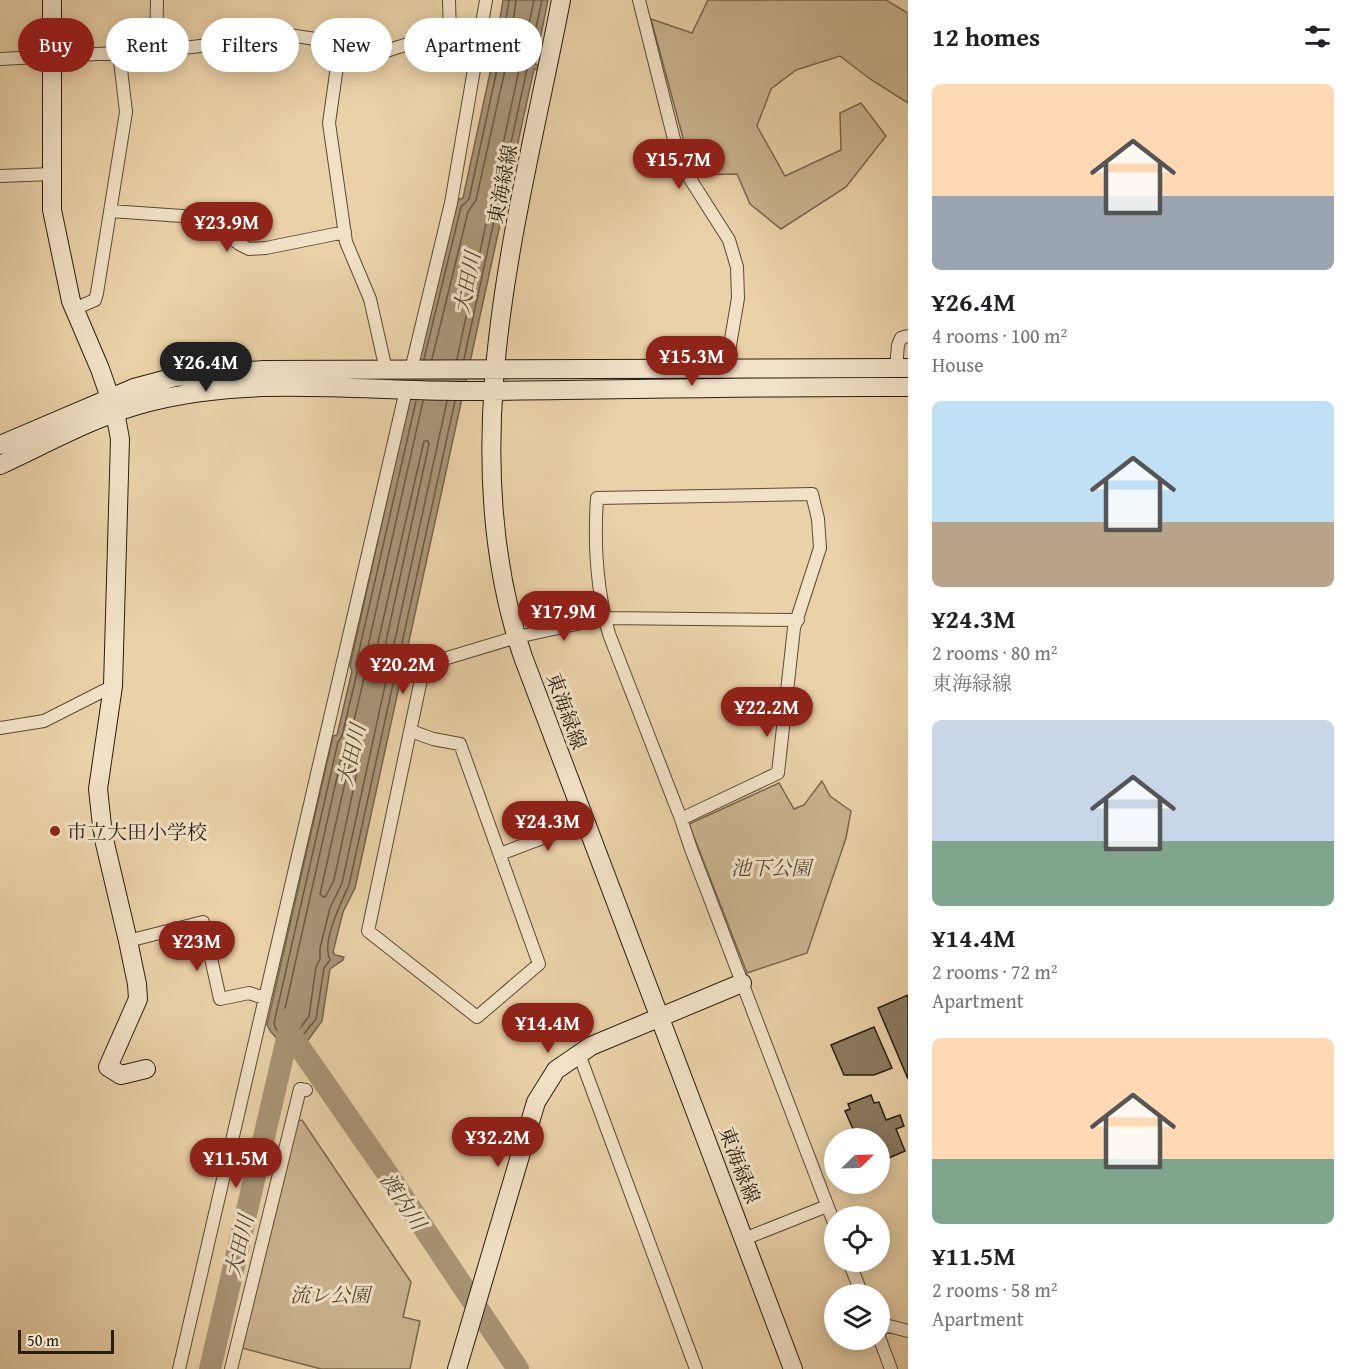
<!DOCTYPE html>
<meta charset="utf-8">
<style>
:root{--surface:#fff;--page:#f2f2f2;--text:#202124;--muted:#757577;--accent:#8f2418}
body{margin:0;font-family:"Gentium Book Plus","Noto Serif JP",serif;background:var(--page);color:var(--text);height:100vh;display:flex;flex-direction:column;font-size:22px;white-space:nowrap}
*{box-sizing:border-box;margin:0}
p{font-size:20px;color:var(--muted)}
.icon{flex:none;width:33px;height:33px;fill:none;stroke:currentColor;stroke-width:2;stroke-linecap:round;stroke-linejoin:round}
.map{position:relative;flex:1;overflow:hidden}
.drawer{display:flex;flex-direction:column;background:var(--surface);width:450px}
.drawer>*{flex:none}
.banner{position:absolute;left:18px;top:18px;width:570px;height:54px;display:flex;gap:12px}
.needle{width:39px;rotate:67deg}
.fabs{position:absolute;left:824px;top:1128px;display:grid;gap:12px}
.fabs a{display:grid;place-items:center;width:66px;height:66px;border-radius:50%;background:var(--surface);box-shadow:0 3px 15px #0003;font-size:30px}
.scale{position:absolute;left:18px;bottom:15px;width:96px;box-sizing:border-box;padding-left:6px;border:3px solid #271e14;border-top:0;font-size:16px;line-height:21px;white-space:nowrap;color:#271e14;-webkit-text-stroke:4px #f1e1c6;paint-order:stroke}
.price{position:absolute;translate:-50% -51px;padding:0 14px;border-radius:21px;background:var(--accent);color:#fff;font-size:20px;line-height:39px;filter:drop-shadow(0 2px 3px #0008)}
.price::after{content:'';position:absolute;left:50%;top:36px;width:18px;height:14px;margin-left:-9px;background:inherit;clip-path:polygon(0 0,100% 0,50% 100%)}
.price.active{background:#222;color:#fff}
ul{padding:0;list-style:none}
li{display:grid;align-content:center;gap:12px;height:318px;padding:0 24px}
li span{display:grid;place-items:center;height:186px;border-radius:9px;color:#555}
li>.icon{margin-inline-start:auto}
span .icon{width:108px;height:108px;fill:#fffc;stroke-width:1}
li b{font-size:26px}
h2{display:flex;justify-content:space-between;align-items:center;height:72px;padding:0 24px;font-size:26px}
.tag{padding:0 21px;border-radius:27px;background:var(--surface);box-shadow:0 3px 15px #0003;font-size:21px;line-height:54px}
.tag.active{background:var(--accent);color:#fff}
main{display:flex;flex:1;min-height:0}
.map>svg:first-child{display:block}
.green{fill:#c9b38e;stroke:#786851;stroke-width:1.5}
.water{fill:#a89475;stroke:#74654e;stroke-width:1.5}
.lines{fill:none;stroke-linecap:round;stroke-linejoin:round}
.shore{stroke:#685944;stroke-width:1.5}
.river{stroke:#a89475;stroke-width:22}
.building{fill:#8c7b60;stroke:#271e14;stroke-width:1.5}
.street-casing{stroke:#584b39;stroke-width:14}
.secondary-casing{stroke:#271e14;stroke-width:20}
.street{stroke:#f1e1c6;stroke-width:12}
.secondary{stroke:#f1e1c6;stroke-width:18}
.poi-dot{fill:#8f2418;stroke:#f1e1c6;stroke-width:2}
.labels{text-anchor:middle;dominant-baseline:central;stroke-width:6;stroke-linejoin:round;paint-order:stroke}
.street-label{font-size:20px;fill:#271e14;stroke:#f1e1c6}
.poi-label{font-size:20px;fill:#271e14;stroke:#f1e1c6;text-anchor:start}
.park-label{font-size:20px;font-style:italic;fill:#584b39;stroke:#f1e1c6}
.water-label{font-size:21px;font-style:italic;fill:#544736;stroke:#f1e1c6}
</style>
<main>
<div class="map">
<svg width="908" height="1369" viewBox="0 0 908 1369">
<rect width="100%" height="100%" fill="#ead1a7"/>
<filter id="stains"><feTurbulence type="fractalNoise" baseFrequency=".00333" numOctaves="4"/><feColorMatrix values="0 0 0 0 .2 0 0 0 0 .09 0 0 0 0 .02 0 0 0 .5 -.17"/></filter>
<radialGradient id="worn" r=".72"><stop offset=".6" stop-color="#630" stop-opacity="0"/><stop offset="1" stop-color="#630" stop-opacity=".3"/></radialGradient>
<!-- green -->
<path class="green" d="M708 0H886L908 13V103L870 79 840 56 796 70 771 89 757 126 785 176 841 150 840 113 861 103 886 136 846 187 781 229 750 204 737 174 693 175 651 19 692 33Z
M822 781 830 796 851 811 846 838 807 953 747 973 689 824 779 783 794 809 804 805Z
M302 1120 411 1282 403 1317 420 1321 410 1369H321L242 1348 293 1122Z"/>
<!-- water -->
<path class="water" d="M503 0H548L535 64 539 65 538 70 534 69 355 888 343 912 333 952 335 955 344 957 343 960 330 969 322 1021 295 1058 271 1032 267 1025 333 736 337 735 352 671 350 666 427 320 441 270 456 200 463 198 495 50Z"/>
<g class="lines">
<!-- shore -->
<path class="shore" d="M424 359 461 207 469 199 501 51 509 0
M432 359 468 212 476 200 509 52 516 0
M457 359 534 0
M464 359 542 0
M416 401 356 664 357 673 342 736 338 742 274 1023 276 1029 293 1047 316 1019 324 968 330 960C321 942 341 903 349 885L455 401
M423 401 364 664 365 674 350 738 344 746 282 1022 293 1035 296 1034 309 1016 316 967 320 959V948L330 908 342 883 447 401
M424 441H428L429 444 380 669 376 671 373 664Z
M361 740 363 744 334 880 326 896 323 897 320 894 352 751Z"/>
<!-- river -->
<path class="river" d="M289 1032 389 1176 518 1369
M210 1369 292 1017"/>
</g>
<!-- building -->
<path class="building" d="M908 995V1079L878 1008Z
M874 1027 892 1068 874 1075H844L831 1045Z
M871 1095 874 1103 879 1102 886 1120 900 1115 904 1126 896 1129 905 1151 879 1162V1138H857L845 1111 850 1109 848 1104Z"/>
<g class="lines">
<defs>
<path id="street" d="M449 0 450 37
M639 0 678 155 687 174 729 240 737 267 738 298 726 369
M340 45 329 123 346 242 370 299 386 370
M156 51 157 0
M0 59 156 51 245 41 248 29 329 41 357 55 383 52 408 44 450 37 479 41
M0 176 52 174
M110 211 197 217 220 228 239 244 249 249 266 248 345 232
M74 309 95 300 97 293 126 112 119 52
M896 368 898 345 901 338 908 336
M411 370 451 203 486 0
M0 728 44 721 113 686
M411 731 433 739 460 744 539 964 477 1017 368 931 424 665 517 637 604 618 798 620
M681 819 778 773 794 628 820 548 818 519 812 494 597 498C594 542 597 591 609 634L681 819 691 849 834 1223
M500 854 585 822
M128 941 203 922 220 999 249 993 264 998
M579 1054 696 1369
M744 1239 827 1206
M849 1262 862 1294
M879 1329 889 1326 908 1331
M879 1337 891 1369
M179 1369 406 390
M231 1369 300 1089 306 1090"/>
<path id="secondary" d="M52 0V210L71 301 100 369 115 412 120 439 113 686 98 789 103 835 128 941 137 984 138 999 108 1067 121 1075 146 1069
M561 0C520 214 450 443 523 657L793 1369
M0 445 134 388 175 377 264 370 908 368
M0 465C48 443 97 415 149 402 255 375 365 392 472 391 617 390 763 386 908 387
M457 1369 536 1102 556 1070 591 1046 742 983"/>
</defs>
<!-- street casing -->
<use href="#street" class="street-casing"/>
<!-- secondary casing -->
<use href="#secondary" class="secondary-casing"/>
<!-- street -->
<use href="#street" class="street"/>
<!-- secondary -->
<use href="#secondary" class="secondary"/>
</g>
<!-- markers -->
<circle class="poi-dot" cx="55" cy="831" r="6"/>
<g class="labels">
<!-- street labels -->
<g class="street-label">
<text transform="translate(502 184) rotate(-79)">東海緑線</text>
<text transform="translate(567 711) rotate(70)">東海緑線</text>
<text transform="translate(740 1165) rotate(69)">東海緑線</text>
</g>
<!-- poi labels -->
<g class="poi-label">
<text x="67" y="831">市立大田小学校</text>
</g>
<!-- park labels -->
<g class="park-label">
<text x="771" y="867">池下公園</text>
<text x="330" y="1294">流レ公園</text>
</g>
<!-- water labels -->
<g class="water-label">
<text transform="translate(467 283) rotate(-79)">大田川</text>
<text transform="translate(351 755) rotate(-77)">大田川</text>
<text transform="translate(403 1201) rotate(56)">渡内川</text>
<text transform="translate(239 1246) rotate(-77)">大田川</text>
</g>
</g>
<rect width="100%" height="100%" filter="url(#stains)"/>
<rect width="100%" height="100%" fill="url(#worn)"/>
</svg>
<div class="fabs">
<a><svg class="needle" viewBox="-14 -14 28 28"><path d="M0-13l5 13h-10z" fill="#e53935"/><path d="M0 13l5-13h-10z" fill="#757577"/></svg></a>
<a><svg class="icon" aria-label="locate" viewBox="0 0 24 24"><circle cx="12" cy="12" r="6"/><path d="M12 2v4M12 18v4M2 12h4M18 12h4"/></svg></a>
<a><svg class="icon" aria-label="layers" viewBox="0 0 24 24"><path d="M12 4l9 5-9 5-9-5zM3 14l9 5 9-5"/></svg></a>
</div>
<div class="scale">50 m</div>
<b class="price" style="left:679px;top:190px">¥15.7M</b>
<b class="price" style="left:227px;top:253px">¥23.9M</b>
<b class="price" style="left:692px;top:387px">¥15.3M</b>
<b class="price active" style="left:206px;top:393px">¥26.4M</b>
<b class="price" style="left:564px;top:642px">¥17.9M</b>
<b class="price" style="left:403px;top:695px">¥20.2M</b>
<b class="price" style="left:767px;top:738px">¥22.2M</b>
<b class="price" style="left:548px;top:852px">¥24.3M</b>
<b class="price" style="left:197px;top:972px">¥23M</b>
<b class="price" style="left:548px;top:1054px">¥14.4M</b>
<b class="price" style="left:498px;top:1168px">¥32.2M</b>
<b class="price" style="left:236px;top:1189px">¥11.5M</b>
<div class="banner">
<a class="tag active">Buy</a>
<a class="tag">Rent</a>
<a class="tag">Filters</a>
<a class="tag">New</a>
<a class="tag">Apartment</a>
</div>
</div>
<section class="drawer">
<h2>12 homes<svg class="icon" aria-label="filters" viewBox="0 0 24 24"><path d="M4 7h16M4 17h16"/><circle cx="9" cy="7" r="2"/><circle cx="15" cy="17" r="2"/></svg></h2>
<ul>
<li><span style="background:linear-gradient(#ffd9b3 60%,#9aa5b1 0)"><svg class="icon" aria-label="home" viewBox="0 0 24 24"><path d="M3 11l9-7 9 7M6 9v11h12V9"/></svg></span><div><b>¥26.4M</b><p>4 rooms · 100 m²</p><p>House</p></div></li>
<li><span style="background:linear-gradient(#bfe0f5 65%,#b9a48a 0)"><svg class="icon" aria-label="home" viewBox="0 0 24 24"><path d="M3 11l9-7 9 7M6 9v11h12V9"/></svg></span><div><b>¥24.3M</b><p>2 rooms · 80 m²</p><p>東海緑線</p></div></li>
<li><span style="background:linear-gradient(#c9d6e8 65%,#7fa58c 0)"><svg class="icon" aria-label="home" viewBox="0 0 24 24"><path d="M3 11l9-7 9 7M6 9v11h12V9"/></svg></span><div><b>¥14.4M</b><p>2 rooms · 72 m²</p><p>Apartment</p></div></li>
<li><span style="background:linear-gradient(#ffd9b3 65%,#7fa58c 0)"><svg class="icon" aria-label="home" viewBox="0 0 24 24"><path d="M3 11l9-7 9 7M6 9v11h12V9"/></svg></span><div><b>¥11.5M</b><p>2 rooms · 58 m²</p><p>Apartment</p></div></li>
</ul>
</section>
</main>
